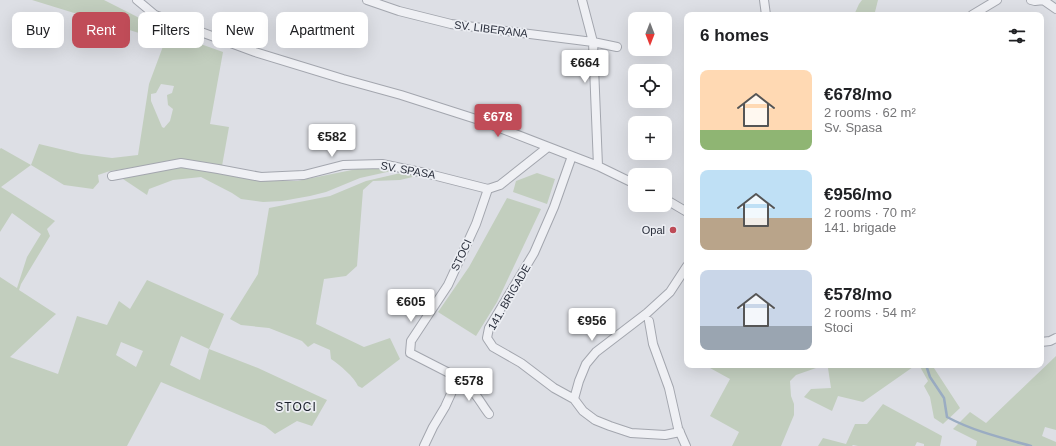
<!DOCTYPE html>
<meta charset="utf-8">
<style>
:root{--surface:#fff;--page:#f6f6f6;--text:#202124;--muted:#757577;--accent:#c04c58}
body{margin:0;font-family:Helvetica,sans-serif;background:var(--page);color:var(--text);height:100vh;display:flex;flex-direction:column;font-size:15px;white-space:nowrap}
*{box-sizing:border-box;margin:0}
p{font-size:13px;color:var(--muted)}
.icon{flex:none;width:22px;height:22px;fill:none;stroke:currentColor;stroke-width:2;stroke-linecap:round;stroke-linejoin:round}
.map{position:relative;flex:1;overflow:hidden}
.side{position:absolute;left:684px;top:12px;width:360px;height:356px;display:flex;flex-direction:column;background:var(--surface);border-radius:8px;box-shadow:0 4px 16px #0002}
.side>*{flex:none}
.banner{position:absolute;left:12px;top:12px;width:380px;height:36px;display:flex;gap:8px}
.needle{width:26px;rotate:180deg}
.fabs{position:absolute;left:628px;top:12px;display:grid;gap:8px}
.fabs a{display:grid;place-items:center;width:44px;height:44px;border-radius:8px;background:var(--surface);box-shadow:0 4px 16px #0002;font-size:20px}
.price{position:absolute;translate:-50% -34px;padding:0 9px;border-radius:4px;background:#fff;color:#222;font-size:13px;line-height:26px;filter:drop-shadow(0 1px 2px #0008)}
.price::after{content:'';position:absolute;left:50%;top:24px;width:12px;height:9px;margin-left:-6px;background:inherit;clip-path:polygon(0 0,100% 0,50% 100%)}
.price.on{background:var(--accent);color:#fff}
ul{padding:0;list-style:none}
li{display:flex;align-items:center;gap:12px;height:100px;padding:0 16px}
li span{display:grid;place-items:center;flex:none;width:112px;height:80px;border-radius:8px;color:#555}
li>.icon{margin-inline-start:auto}
span .icon{width:48px;height:48px;fill:#fffc;stroke-width:1}
li b{font-size:17px}
h2{display:flex;justify-content:space-between;align-items:center;height:48px;padding:0 16px;font-size:17px}
.pill{padding:0 14px;border-radius:8px;background:var(--surface);box-shadow:0 4px 16px #0002;font-size:14px;line-height:36px}
.pill.on{background:var(--accent);color:#fff}
.map>svg:first-child{display:block}
.green{fill:#c2cebe;fill-rule:evenodd}
.lines{fill:none;stroke-linecap:round;stroke-linejoin:round}
.stream{stroke:#9aacc2;stroke-width:2.5}
.minor-casing{stroke:#a3a6ae;stroke-width:10}
.minor{stroke:#eff0f4;stroke-width:8}
.poi-dot{fill:#c04c58;stroke:#eceef3;stroke-width:1.5}
.labels{text-anchor:middle;dominant-baseline:central;stroke-width:3.5;stroke-linejoin:round;paint-order:stroke}
.street-label{font-size:11px;fill:#282d3a;stroke:#eceef3}
.poi-label{font-size:11px;fill:#282d3a;stroke:#eceef3;text-anchor:end}
.neighbourhood-label{font-size:12px;letter-spacing:1px;fill:#1a1f2b;stroke:#eceef3}
</style>
<div class="map">
<svg width="1056" height="446" viewBox="0 0 1056 446">
<rect width="100%" height="100%" fill="#dddfe5"/>
<!-- green -->
<path class="green" d="M32 0H104L167 32 223 52 210 124 229 127 222 166 177 159 163 163 110 171 98 175 99 182 93 189 64 185 31 165 1 187 55 221 47 229 50 236 21 284 19 290 56 314 10 357 58 374 77 316 107 325 119 301 130 309 147 280 224 314 209 349 258 368 327 400 312 426 297 421 275 434 265 426 161 382 127 446H0V277L17 288 27 257 41 234 12 213 0 232V149L1 148 31 165 39 144 81 154 112 158 138 155 149 84 165 41ZM161 84 174 86 172 93 167 95 168 105 173 109 170 121 164 128 162 127 151 101V94L156 93ZM181 336 209 349 200 380 170 365ZM121 342 143 351 136 367 116 355Z
M862 0H878L875 12 876 15H854L859 4Z
M189 167 267 181H297L362 168 390 169 396 170 360 178 326 192 310 196 282 201 263 202 241 199 232 193 201 177 173 180 149 189 147 195 120 177 169 169Z
M405 172 421 175 400 180 373 181 363 190 357 266 346 276 324 279 316 324 364 347 390 338 400 359 362 388 358 386C354 377 340 365 331 359L330 350 314 343 308 347 302 341 269 328 241 325 230 319 258 274 269 208 330 196 366 181Z
M537 173 555 179 547 204 513 192 516 181Z
M507 198 541 209 497 302 476 336 438 312 469 267Z
M1056 356V430L1045 427 1042 436 1056 442V446H976L977 441 953 429 970 412 986 423Z
M712 365H818L816 368 796 375 790 381 791 396 794 404V415L781 446H732L739 432 710 416 730 379 710 368Z
M830 365H912L913 367 863 402 838 396 832 411 804 397 811 389 831 388 828 368Z
M919 365H932L960 408 943 424 934 418 930 397 924 386 928 381Z
M883 404 942 436 940 446H924V444L917 442 915 446H858L853 445 852 446H818L823 438 846 444 855 424H867Z"/>
<g class="lines">
<!-- stream -->
<path class="stream" d="M926 365 930 377 944 398 947 417C973 431 1002 438 1031 446"/>
<defs>
<path id="minor" d="M137 0 155 15 255 52 343 79 401 95 479 120 572 156 598 166 635 184
M367 0 399 11 451 24 593 42 617 47
M582 0 593 42 598 166
M764 0 766 15
M1031 0 1035 1 1044 0
M1043 0 1056 9
M972 15 997 0
M572 156 554 207 534 253 489 328 487 338 493 347 521 363 554 388 574 399 583 411 595 420 610 426 631 433 665 435 680 432
M112 176 181 163 218 169 261 177 304 175 343 165 382 164 425 173 488 189 500 185 548 147
M665 199 687 212
M649 321 653 344 669 388 678 428 686 446
M1041 342 1050 341 1056 338
M454 380C473 384 478 400 489 414
M574 399 579 381 586 364 596 352 647 313 670 292 687 266
M424 446 433 427 445 407 455 385 453 375 410 353 411 341 448 285 476 224 488 189"/>
</defs>
<!-- minor casing -->
<use href="#minor" class="minor-casing"/>
<!-- minor -->
<use href="#minor" class="minor"/>
</g>
<!-- markers -->
<circle class="poi-dot" cx="673" cy="230" r="4"/>
<g class="labels">
<!-- street labels -->
<g class="street-label">
<text transform="translate(491 29) rotate(7)">SV. LIBERANA</text>
<text transform="translate(408 170) rotate(10)">SV. SPASA</text>
<text transform="translate(461 255) rotate(-65)">STOCI</text>
<text transform="translate(509 297) rotate(-60)">141. BRIGADE</text>
</g>
<!-- poi labels -->
<g class="poi-label">
<text x="665" y="230">Opal</text>
</g>
<!-- neighbourhood labels -->
<g class="neighbourhood-label">
<text x="296" y="407">STOCI</text>
</g>
</g>
</svg>
<div class="fabs">
<a><svg class="needle" viewBox="-14 -14 28 28"><path d="M0-13l5 13h-10z" fill="#e53935"/><path d="M0 13l5-13h-10z" fill="#757577"/></svg></a>
<a><svg class="icon" aria-label="locate" viewBox="0 0 24 24"><circle cx="12" cy="12" r="6"/><path d="M12 2v4M12 18v4M2 12h4M18 12h4"/></svg></a>
<a>+</a>
<a>−</a>
</div>
<b class="price" style="left:585px;top:84px">€664</b>
<b class="price on" style="left:498px;top:138px">€678</b>
<b class="price" style="left:332px;top:158px">€582</b>
<b class="price" style="left:411px;top:323px">€605</b>
<b class="price" style="left:592px;top:342px">€956</b>
<b class="price" style="left:469px;top:402px">€578</b>
<div class="banner">
<a class="pill">Buy</a>
<a class="pill on">Rent</a>
<a class="pill">Filters</a>
<a class="pill">New</a>
<a class="pill">Apartment</a>
</div>
<section class="side">
<h2>6 homes<svg class="icon" aria-label="filters" viewBox="0 0 24 24"><path d="M4 7h16M4 17h16"/><circle cx="9" cy="7" r="2"/><circle cx="15" cy="17" r="2"/></svg></h2>
<ul>
<li><span style="background:linear-gradient(#ffd9b3 75%,#8fb573 0)"><svg class="icon" aria-label="home" viewBox="0 0 24 24"><path d="M3 11l9-7 9 7M6 9v11h12V9"/></svg></span><div><b>€678/mo</b><p>2 rooms · 62 m²</p><p>Sv. Spasa</p></div></li>
<li><span style="background:linear-gradient(#bfe0f5 60%,#b9a48a 0)"><svg class="icon" aria-label="home" viewBox="0 0 24 24"><path d="M3 11l9-7 9 7M6 9v11h12V9"/></svg></span><div><b>€956/mo</b><p>2 rooms · 70 m²</p><p>141. brigade</p></div></li>
<li><span style="background:linear-gradient(#c9d6e8 70%,#9aa5b1 0)"><svg class="icon" aria-label="home" viewBox="0 0 24 24"><path d="M3 11l9-7 9 7M6 9v11h12V9"/></svg></span><div><b>€578/mo</b><p>2 rooms · 54 m²</p><p>Stoci</p></div></li>
</ul>
</section>
</div>
